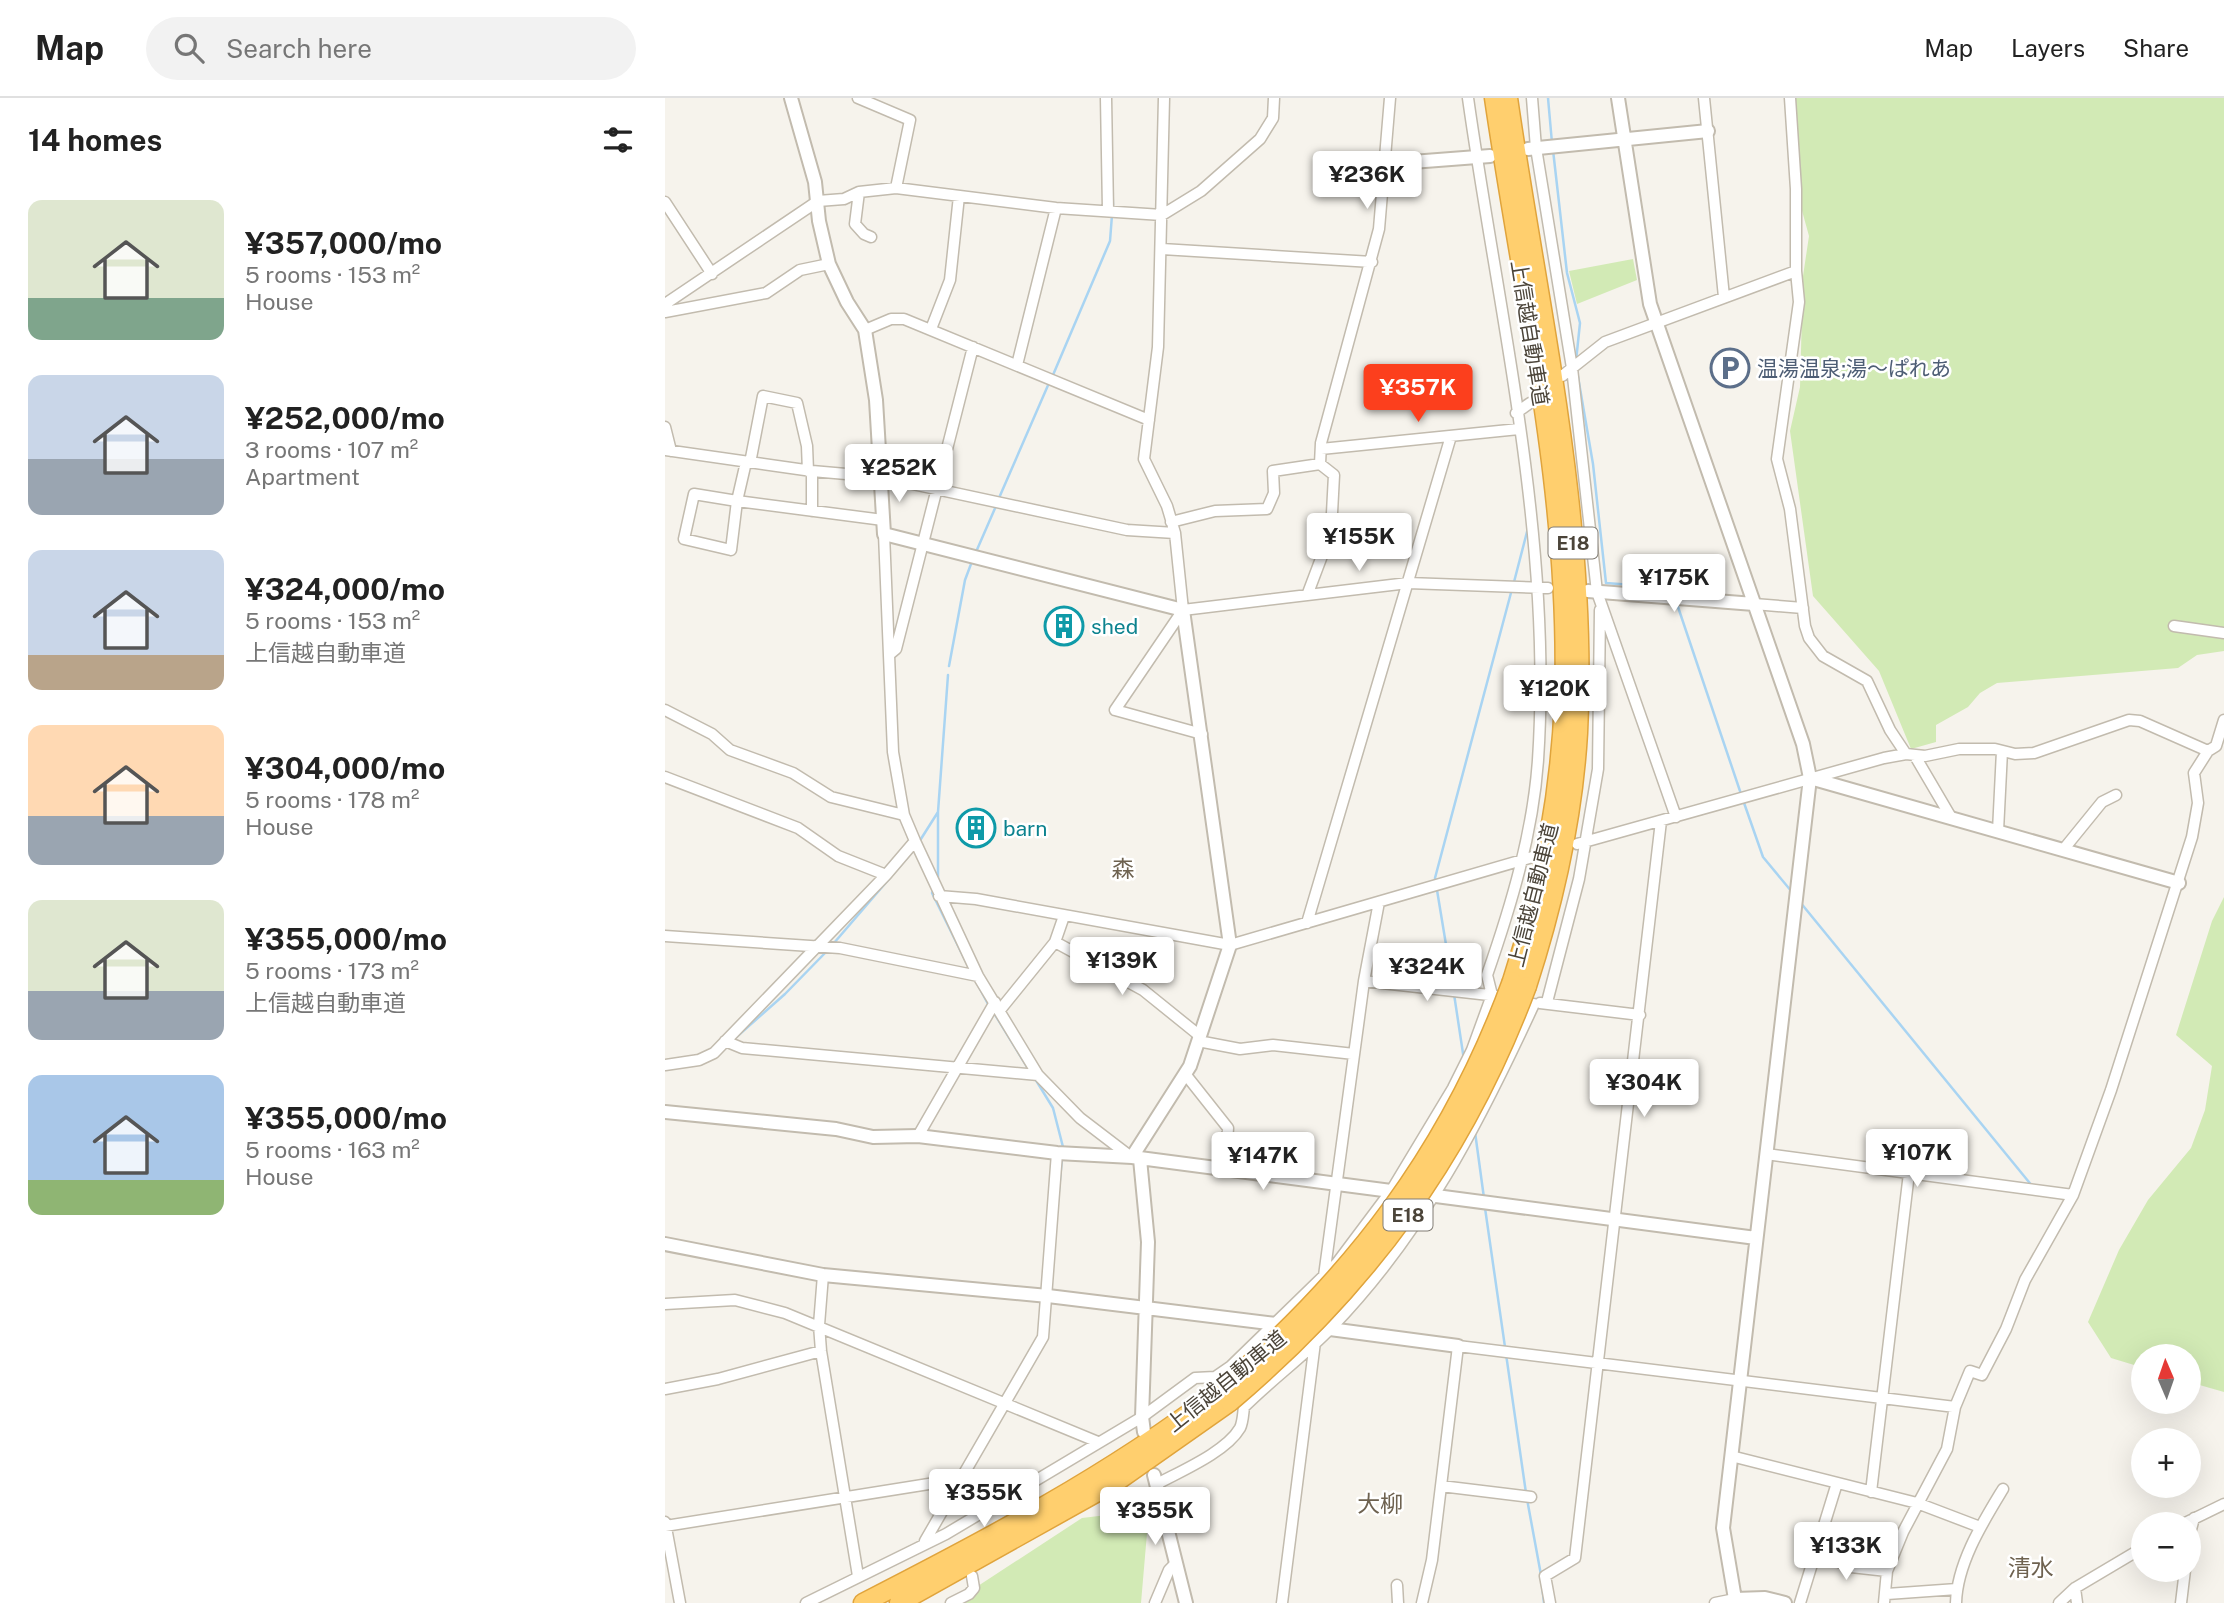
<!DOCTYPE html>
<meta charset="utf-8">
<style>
:root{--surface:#fff;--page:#f2f2f2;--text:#222;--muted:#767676;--line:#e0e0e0;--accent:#fc3f1d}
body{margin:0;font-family:"Public Sans","Noto Sans JP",sans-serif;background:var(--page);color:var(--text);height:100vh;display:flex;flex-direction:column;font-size:26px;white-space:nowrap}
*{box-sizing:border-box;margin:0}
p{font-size:23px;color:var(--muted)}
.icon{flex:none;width:38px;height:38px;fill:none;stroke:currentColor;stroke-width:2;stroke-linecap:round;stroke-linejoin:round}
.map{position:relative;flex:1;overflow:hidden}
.panel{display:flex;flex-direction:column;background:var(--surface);width:665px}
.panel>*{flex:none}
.needle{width:46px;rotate:358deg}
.buttons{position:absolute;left:1466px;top:1246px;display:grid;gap:14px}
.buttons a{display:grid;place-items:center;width:70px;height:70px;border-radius:50%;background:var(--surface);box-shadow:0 7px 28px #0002;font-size:35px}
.price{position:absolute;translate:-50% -60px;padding:0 16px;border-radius:7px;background:#fff;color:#222;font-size:23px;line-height:46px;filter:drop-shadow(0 2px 4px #0008)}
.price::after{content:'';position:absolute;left:50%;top:42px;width:21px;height:16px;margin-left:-10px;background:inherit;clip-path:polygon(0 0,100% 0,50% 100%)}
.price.active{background:var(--accent);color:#fff}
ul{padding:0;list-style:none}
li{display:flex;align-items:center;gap:21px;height:175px;padding:0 28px}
li span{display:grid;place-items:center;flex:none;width:196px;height:140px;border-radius:14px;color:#555}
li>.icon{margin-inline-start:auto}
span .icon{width:84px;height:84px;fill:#fffc;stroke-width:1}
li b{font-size:30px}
h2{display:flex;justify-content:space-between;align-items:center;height:84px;padding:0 28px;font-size:30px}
header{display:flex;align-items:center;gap:42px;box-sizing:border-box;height:98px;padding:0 35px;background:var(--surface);border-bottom:2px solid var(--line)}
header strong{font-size:33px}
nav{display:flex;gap:38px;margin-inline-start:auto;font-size:24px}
.search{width:490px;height:63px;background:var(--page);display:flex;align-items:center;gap:18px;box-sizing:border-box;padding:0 24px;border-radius:38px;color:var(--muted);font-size:26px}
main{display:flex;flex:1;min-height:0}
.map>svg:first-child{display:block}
.green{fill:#d2eab5}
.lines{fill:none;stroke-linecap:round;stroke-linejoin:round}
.stream{stroke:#a9d4f2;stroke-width:2.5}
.minor-casing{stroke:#c2bbae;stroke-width:13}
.tertiary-casing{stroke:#c2bbae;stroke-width:16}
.motorway-casing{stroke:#e0a43c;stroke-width:21}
.minor{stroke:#fff;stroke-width:10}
.tertiary{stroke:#fff;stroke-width:12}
.motorway{stroke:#ffcf6e;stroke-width:18}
.motorway-bridge-casing{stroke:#e0a43c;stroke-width:21;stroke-linecap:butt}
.motorway-bridge{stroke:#ffcf6e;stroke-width:18}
.labels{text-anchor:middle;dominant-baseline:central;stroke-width:5;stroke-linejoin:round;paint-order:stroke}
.shield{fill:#fff;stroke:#817c74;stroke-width:2}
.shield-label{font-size:19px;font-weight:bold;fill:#4b4439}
.street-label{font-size:21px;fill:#4b4439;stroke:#fff}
.service-label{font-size:21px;fill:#4e5e75;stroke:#fff;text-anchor:start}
.culture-label{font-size:21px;fill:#0d838f;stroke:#fff;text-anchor:start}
.neighbourhood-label{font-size:23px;fill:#6e6250;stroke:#fff}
</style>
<header>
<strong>Map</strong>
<div class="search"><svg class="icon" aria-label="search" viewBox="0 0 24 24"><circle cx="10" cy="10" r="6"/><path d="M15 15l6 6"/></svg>Search here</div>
<nav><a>Map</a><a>Layers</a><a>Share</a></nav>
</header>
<main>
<section class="panel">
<h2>14 homes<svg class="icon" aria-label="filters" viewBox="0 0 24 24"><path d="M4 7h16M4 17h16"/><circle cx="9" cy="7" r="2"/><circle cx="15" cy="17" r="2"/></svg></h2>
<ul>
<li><span style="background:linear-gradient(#dfe7d0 70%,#7fa58c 0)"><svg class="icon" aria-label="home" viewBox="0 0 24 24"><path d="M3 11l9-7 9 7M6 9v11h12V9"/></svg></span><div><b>¥357,000/mo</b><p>5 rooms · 153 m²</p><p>House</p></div></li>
<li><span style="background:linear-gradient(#c9d6e8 60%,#9aa5b1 0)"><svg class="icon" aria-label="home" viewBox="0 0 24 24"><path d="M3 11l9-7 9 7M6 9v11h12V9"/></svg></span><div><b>¥252,000/mo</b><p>3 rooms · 107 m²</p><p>Apartment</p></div></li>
<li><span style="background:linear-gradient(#c9d6e8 75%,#b9a48a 0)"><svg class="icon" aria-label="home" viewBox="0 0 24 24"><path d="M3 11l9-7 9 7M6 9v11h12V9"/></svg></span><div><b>¥324,000/mo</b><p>5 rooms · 153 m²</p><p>上信越自動車道</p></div></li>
<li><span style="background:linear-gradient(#ffd9b3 65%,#9aa5b1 0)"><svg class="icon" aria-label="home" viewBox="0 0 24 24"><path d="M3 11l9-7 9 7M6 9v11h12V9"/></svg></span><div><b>¥304,000/mo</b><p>5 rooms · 178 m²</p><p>House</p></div></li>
<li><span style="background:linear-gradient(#dfe7d0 65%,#9aa5b1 0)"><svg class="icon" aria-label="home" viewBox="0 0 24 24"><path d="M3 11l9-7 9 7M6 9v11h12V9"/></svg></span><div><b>¥355,000/mo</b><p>5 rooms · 173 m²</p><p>上信越自動車道</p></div></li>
<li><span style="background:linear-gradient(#a9c7e8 75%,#8fb573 0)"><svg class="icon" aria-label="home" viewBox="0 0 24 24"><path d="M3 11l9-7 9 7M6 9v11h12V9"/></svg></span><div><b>¥355,000/mo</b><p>5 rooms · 163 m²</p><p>House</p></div></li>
</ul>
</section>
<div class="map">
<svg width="1559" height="1505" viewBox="0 0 1559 1505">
<rect width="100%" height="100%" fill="#f6f3ec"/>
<!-- green -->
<path class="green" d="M1123 0H1559V553L1532 557 1513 570 1332 585 1315 595 1303 609 1271 627V644L1246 651 1214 573 1148 498 1125 333 1135 289 1138 178 1144 138 1131 91Z
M968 161 972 182 912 206 904 173Z
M1559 799V1294L1524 1284V1258H1479V1270L1446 1260 1423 1224 1454 1152 1483 1102 1526 1050 1540 1012 1547 968 1511 937 1547 823Z
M484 1412 476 1505H287L417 1420Z"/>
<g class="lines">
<!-- stream -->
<path class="stream" d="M883 0 887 45
M888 52 902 175 915 225 911 263
M447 79 448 107
M912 273 928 366 941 485 1006 490 1009 497
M388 277 445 143 447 117
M334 400 384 285
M311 454 331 408
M849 484 863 430
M1011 503 1076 696
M284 568 300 482 306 466
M1078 702 1098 759 1127 794
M254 744 273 714 283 577
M273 781V714
M269 791 267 795 305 872
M1135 804 1368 1089
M169 845 248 753
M313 887 323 906
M788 889 770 780 847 491
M789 896 799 962
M329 915 364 972
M68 942 120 896 162 853
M369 979 388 1010 398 1049
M810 1034 819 1100
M820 1110 861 1395
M392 1113 397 1060
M862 1401 876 1477
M877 1487 879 1505"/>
<defs>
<path id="minor" d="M193 0 245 22 231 90
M441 0 443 112
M499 0 493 249 479 361 502 408 510 435 518 512 450 612 537 636
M867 0 871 50 907 270 932 494 1011 719
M1039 0 1059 199
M1125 0 1131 91V173L1134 204 1112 361 1125 411 1140 528 1144 540 1158 558 1202 583 1225 632 1241 656
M194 94 190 126 199 136 206 139
M0 104 47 176
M497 151 707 164
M0 206 153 103 179 101 194 94 231 90 391 110 497 117 536 93 595 41 608 20 609 0
M0 214 101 195 135 172 164 166
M266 231 285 182 294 98
M200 232 226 221H239L484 322
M352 267 391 110
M897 278 940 244 1131 173
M851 315 865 305
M0 329 6 353
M656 351 854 331
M0 352 147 373 215 379 462 432 510 435
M81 364 72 403 218 422
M85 365 98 298 132 305 142 348 143 373
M29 396 72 403 66 452 19 441Z
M147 413V373
M506 424 550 413 602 411 609 395 608 373 655 366
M219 436 228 654 239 717 250 743 313 878 373 977 415 1020 466 1059
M643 495 666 434 669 377 655 366 656 345 714 131 725 0
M1089 506 1138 510
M518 512 743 485 883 490
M1509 528 1559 535
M225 556 231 551 308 249
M0 612 47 636 65 652 128 675 166 699 239 717
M1543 653 1551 648 1559 622
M1250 658 1287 721
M0 679 133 730 173 758 221 777 250 743
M1333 733 1337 653
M912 746 1219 660 1241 656 1260 658 1294 651H1330L1350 656 1369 655 1464 622 1475 623 1543 653 1529 675 1533 705 1527 739 1446 992 1408 1097 1360 1182 1341 1231 1317 1277 1305 1273 1290 1309 1282 1351 1238 1434 1222 1473 1219 1505
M1398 752 1437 704 1451 697
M274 798 311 801 565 847 871 758
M642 825 786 338
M0 838 175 850 313 878
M390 844 478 892 535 938
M699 883 833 898
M882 904 914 781 933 671 935 512
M875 905 975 917
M335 912 390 844 399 818
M60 943 77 950 373 977
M533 943 575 951 608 947 689 956
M0 967 34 962 49 955 221 777
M521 977 563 1030 560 1073
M253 1038 330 904
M1101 1056 1408 1097
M158 1177 154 1227 156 1253 193 1478
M659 1178 699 883 714 804
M0 1206 70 1202 120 1215 433 1344
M0 1291 53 1281 156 1253
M1066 1358 1252 1405 1315 1429
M492 1386C516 1373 561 1354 575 1330 578 1324 578 1316 579 1309 607 1281 639 1258 666 1230 758 1135 814 1025 869 906
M776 1388 866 1399
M1206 1394 1244 1075
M0 1424 15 1505
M1518 1426 1559 1406
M0 1428 295 1381
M1524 1439 1529 1420
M260 1443 378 1239 392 1055
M1150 1454 1186 1469 1222 1473
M732 1487 733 1505
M1410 1490 1412 1505
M1222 1496 1292 1491
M141 1505 281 1436 477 1319 530 1280 550 1279 566 1268 672 1165 726 1093 788 990 807 952 827 897 822 877C846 808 868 735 873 662 888 440 834 219 803 0
M286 1505 304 1496 309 1490 307 1478
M490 1505 504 1472 511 1465
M617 1505 650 1244
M757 1505 767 1462 793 1248 1290 1309
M885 1505 880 1478 910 1460 996 723
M1050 1505 1070 1501
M1135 1505 1172 1385
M1291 1505C1292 1465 1318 1424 1338 1391
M1394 1505 1410 1490 1479 1449
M1516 1505 1520 1472"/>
<path id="tertiary" d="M126 0 150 84 154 123 164 166 182 204 200 232 211 302 219 436 518 512 565 847 525 968 467 1059
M953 0 985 206 1138 646 1145 680 1058 1430 1070 1501 1100 1500 1120 1505
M863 51 1043 33
M721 66 825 58
M923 493 1089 506
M1145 680 1514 785
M0 1014 171 1031 208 1039 253 1038 392 1055 467 1059 726 1093
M475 1061 483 1144 477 1319 479 1334
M771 1098 1091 1140
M0 1146 158 1177 383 1198 611 1226
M665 1231 793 1248
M489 1377 521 1505"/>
<path id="motorway" d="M829 0C858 199 906 402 899 603 895 700 877 792 847 883
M843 0C873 209 924 422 913 635 908 721 889 805 862 888
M198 1505C321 1442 443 1378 553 1294
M234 1505 454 1382 565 1304"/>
</defs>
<!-- minor casing -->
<use href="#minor" class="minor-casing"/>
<!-- tertiary casing -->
<use href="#tertiary" class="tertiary-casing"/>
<!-- motorway casing -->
<use href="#motorway" class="motorway-casing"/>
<!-- minor -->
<use href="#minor" class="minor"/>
<!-- tertiary -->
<use href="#tertiary" class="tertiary"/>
<!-- motorway -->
<use href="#motorway" class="motorway"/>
<defs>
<path id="motorway-bridge" d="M553 1294C689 1179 786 1051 847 883
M565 1304C702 1188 799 1057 862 888"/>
</defs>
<!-- motorway-bridge casing -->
<use href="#motorway-bridge" class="motorway-bridge-casing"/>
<!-- motorway-bridge -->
<use href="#motorway-bridge" class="motorway-bridge"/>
</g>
<!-- icons -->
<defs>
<symbol id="parking-ring" viewBox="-11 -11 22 22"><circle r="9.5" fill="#fff" stroke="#5c6f8a" stroke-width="1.5"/><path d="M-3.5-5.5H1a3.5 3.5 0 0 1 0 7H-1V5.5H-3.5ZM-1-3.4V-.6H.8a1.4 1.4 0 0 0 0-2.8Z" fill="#5c6f8a"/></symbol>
<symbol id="building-ring" viewBox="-11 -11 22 22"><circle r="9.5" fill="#fff" stroke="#0f9aa8" stroke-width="1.5"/><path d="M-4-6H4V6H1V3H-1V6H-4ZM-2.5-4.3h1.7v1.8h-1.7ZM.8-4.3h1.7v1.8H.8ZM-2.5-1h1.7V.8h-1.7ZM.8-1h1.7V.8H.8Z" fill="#0f9aa8"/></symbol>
</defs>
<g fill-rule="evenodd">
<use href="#parking-ring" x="1043" y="248" width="44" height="44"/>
<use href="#building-ring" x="377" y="506" width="44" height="44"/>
<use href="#building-ring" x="289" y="708" width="44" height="44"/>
</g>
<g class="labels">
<!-- shield labels -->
<g class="shield">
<rect x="883.5" y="429.5" width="49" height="31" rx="5"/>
<rect x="718.5" y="1101.5" width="49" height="31" rx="5"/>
</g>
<g class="shield-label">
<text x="908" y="445">E18</text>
<text x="743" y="1117">E18</text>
</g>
<!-- street labels -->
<g class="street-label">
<text transform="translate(865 235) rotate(81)">上信越自動車道</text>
<text transform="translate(868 797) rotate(-76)">上信越自動車道</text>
<text transform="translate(561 1283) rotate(-39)">上信越自動車道</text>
</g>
<!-- service labels -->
<g class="service-label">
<text x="1092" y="270">温湯温泉;湯〜ぱれあ</text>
</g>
<!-- culture labels -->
<g class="culture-label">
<text x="426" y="528">shed</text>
<text x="338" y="730">barn</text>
</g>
<!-- neighbourhood labels -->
<g class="neighbourhood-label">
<text x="458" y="770">森</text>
<text x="715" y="1405">大柳</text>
<text x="1366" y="1469">清水</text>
</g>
</g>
</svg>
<div class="buttons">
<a><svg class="needle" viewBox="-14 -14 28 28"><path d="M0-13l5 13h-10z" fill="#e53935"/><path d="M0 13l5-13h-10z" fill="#767676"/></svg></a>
<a>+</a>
<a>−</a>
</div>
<b class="price" style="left:702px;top:113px">¥236K</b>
<b class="price active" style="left:753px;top:326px">¥357K</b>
<b class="price" style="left:234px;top:406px">¥252K</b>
<b class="price" style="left:694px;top:475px">¥155K</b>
<b class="price" style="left:1009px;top:516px">¥175K</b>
<b class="price" style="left:890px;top:627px">¥120K</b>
<b class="price" style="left:457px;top:899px">¥139K</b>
<b class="price" style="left:762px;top:905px">¥324K</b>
<b class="price" style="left:979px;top:1021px">¥304K</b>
<b class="price" style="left:1252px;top:1091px">¥107K</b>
<b class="price" style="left:598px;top:1094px">¥147K</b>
<b class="price" style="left:319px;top:1431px">¥355K</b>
<b class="price" style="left:490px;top:1449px">¥355K</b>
<b class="price" style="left:1181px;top:1484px">¥133K</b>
</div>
</main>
